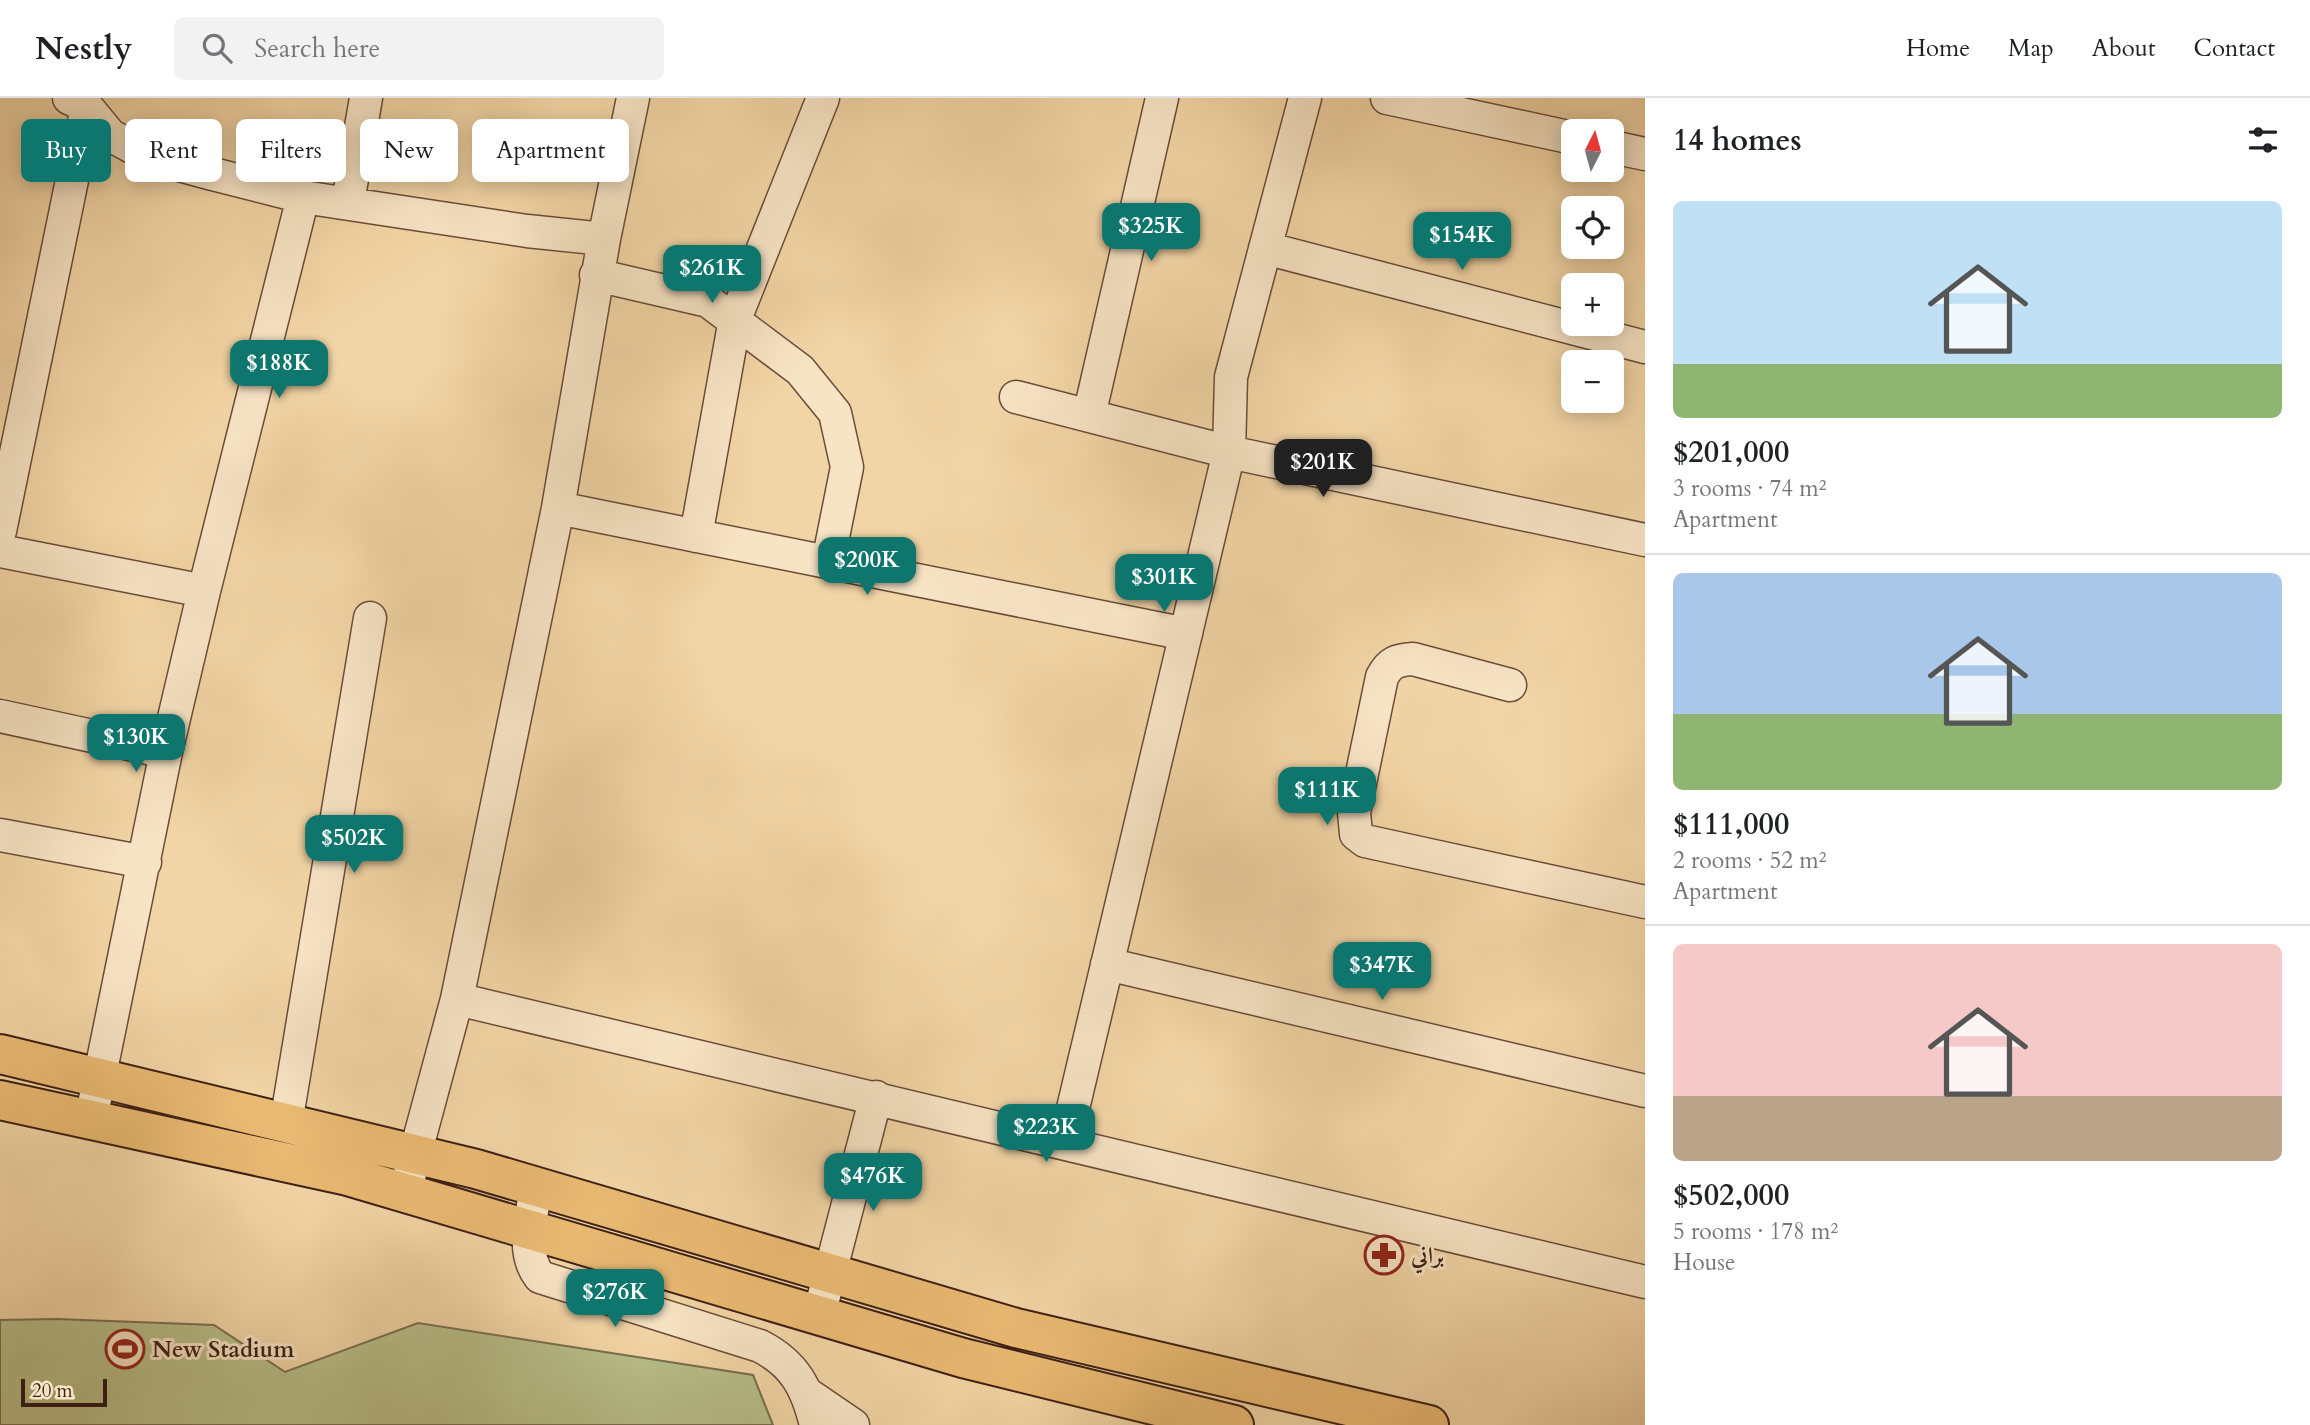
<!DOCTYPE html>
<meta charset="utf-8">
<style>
:root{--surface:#fff;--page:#f2f2f2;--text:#202124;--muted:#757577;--line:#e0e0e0;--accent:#0f766e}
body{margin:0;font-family:Cardo,Amiri,serif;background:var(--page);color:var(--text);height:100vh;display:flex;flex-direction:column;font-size:26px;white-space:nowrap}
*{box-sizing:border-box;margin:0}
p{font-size:23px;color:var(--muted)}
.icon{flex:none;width:38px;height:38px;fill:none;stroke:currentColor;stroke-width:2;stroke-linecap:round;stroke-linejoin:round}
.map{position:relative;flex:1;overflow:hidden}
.sheet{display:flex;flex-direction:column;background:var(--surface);width:665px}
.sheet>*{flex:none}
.top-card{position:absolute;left:21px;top:21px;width:665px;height:63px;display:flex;gap:14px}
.needle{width:46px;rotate:6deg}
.fabs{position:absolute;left:1561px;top:21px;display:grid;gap:14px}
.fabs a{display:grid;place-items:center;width:63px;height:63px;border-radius:10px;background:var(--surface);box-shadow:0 4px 18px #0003;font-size:35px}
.scale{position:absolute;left:21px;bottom:18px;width:86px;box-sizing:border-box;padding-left:7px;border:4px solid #3e1f13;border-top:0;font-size:19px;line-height:24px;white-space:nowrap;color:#3e1f13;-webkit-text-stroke:5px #f7e4c5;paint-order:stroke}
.price{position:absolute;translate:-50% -60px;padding:0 16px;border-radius:14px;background:var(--accent);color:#fff;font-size:23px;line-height:46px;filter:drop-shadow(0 2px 4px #0008)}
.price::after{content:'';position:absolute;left:50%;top:42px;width:21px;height:16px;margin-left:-10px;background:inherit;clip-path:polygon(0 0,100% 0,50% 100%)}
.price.on{background:#222;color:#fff}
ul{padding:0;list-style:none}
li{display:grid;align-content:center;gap:14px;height:371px;padding:0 28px}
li+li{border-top:2px solid var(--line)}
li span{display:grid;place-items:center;height:217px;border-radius:10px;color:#555}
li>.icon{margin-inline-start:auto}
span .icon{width:126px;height:126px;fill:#fffc;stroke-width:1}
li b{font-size:30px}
h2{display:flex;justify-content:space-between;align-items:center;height:84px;padding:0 28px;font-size:30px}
.pill{padding:0 24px;border-radius:10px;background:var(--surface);box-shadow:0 4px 18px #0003;font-size:24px;line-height:63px}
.pill.on{background:var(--accent);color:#fff}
header{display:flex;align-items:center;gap:42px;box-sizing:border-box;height:98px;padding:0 35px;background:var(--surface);border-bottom:2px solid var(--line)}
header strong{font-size:33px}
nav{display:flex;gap:38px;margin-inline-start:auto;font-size:24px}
.search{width:490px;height:63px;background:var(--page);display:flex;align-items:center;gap:18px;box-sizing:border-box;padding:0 24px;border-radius:10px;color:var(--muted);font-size:26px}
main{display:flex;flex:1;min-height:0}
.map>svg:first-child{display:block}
.green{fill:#b7be89;stroke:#7a6e4e;stroke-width:2}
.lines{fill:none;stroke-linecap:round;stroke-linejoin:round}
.street-casing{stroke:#6b4c38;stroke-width:35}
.primary-casing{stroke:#3e1f13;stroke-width:42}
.street{stroke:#f7e4c5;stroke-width:32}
.primary{stroke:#e9ba73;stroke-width:38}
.labels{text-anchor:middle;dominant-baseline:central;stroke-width:6;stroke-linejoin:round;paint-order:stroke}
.poi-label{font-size:23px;font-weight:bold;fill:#3e1f13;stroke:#f7e4c5;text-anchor:start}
</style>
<header>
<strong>Nestly</strong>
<div class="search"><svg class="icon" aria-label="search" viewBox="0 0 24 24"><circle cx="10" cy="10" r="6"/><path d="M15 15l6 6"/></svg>Search here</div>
<nav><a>Home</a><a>Map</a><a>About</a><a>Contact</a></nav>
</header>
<main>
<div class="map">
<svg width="1645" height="1327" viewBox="0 0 1645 1327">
<rect width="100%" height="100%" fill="#f2d5a6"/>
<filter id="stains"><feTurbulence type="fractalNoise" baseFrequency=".00286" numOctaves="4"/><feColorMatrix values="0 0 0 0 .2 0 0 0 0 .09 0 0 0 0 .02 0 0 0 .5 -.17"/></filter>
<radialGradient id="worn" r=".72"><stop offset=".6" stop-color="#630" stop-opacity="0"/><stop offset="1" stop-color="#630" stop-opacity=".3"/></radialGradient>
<!-- green -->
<path class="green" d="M57 1221 214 1227 285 1274 418 1225 753 1277 773 1327H0V1222Z"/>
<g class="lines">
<defs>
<path id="street" d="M69 0 87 9 110 37 150 59 209 75 303 99 527 133 604 141 558 410 457 901 409 1079
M1387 0 1573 40
M1612 49 1645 56
M348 104 366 0
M604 141 633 0
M1265 150 1645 249
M596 177 708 203 800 272 835 315 847 369 828 464
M1016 299 1229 354 1645 442
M1089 318 1162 0
M558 410 1186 536
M0 433 87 9
M696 438 735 221 823 0
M0 453 204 493 166 654 91 1021
M204 493 303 99
M1510 587 1413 561C1397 562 1390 564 1382 579L1354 714 1356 736 1365 743 1645 804
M0 618 166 654
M0 737 145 764
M1107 866 1645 993
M457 901 1645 1184
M286 1025 370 520
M1065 1044 1229 354 1231 279 1305 0
M536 1089C532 1119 520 1154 540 1179L760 1248C795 1266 807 1290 816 1327
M819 1217 876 999
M809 1297 853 1327"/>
<path id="primary" d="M0 956 476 1071 1016 1230 1429 1327
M0 1002 348 1078 963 1260 1234 1327"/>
</defs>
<!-- street casing -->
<use href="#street" class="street-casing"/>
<!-- primary casing -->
<use href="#primary" class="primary-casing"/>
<!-- street -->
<use href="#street" class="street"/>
<!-- primary -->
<use href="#primary" class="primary"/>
</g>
<!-- icons -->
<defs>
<symbol id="pharmacy-ring" viewBox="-11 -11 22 22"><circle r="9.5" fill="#f7e4c5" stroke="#8f2418" stroke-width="1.5"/><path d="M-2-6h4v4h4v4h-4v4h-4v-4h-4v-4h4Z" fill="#8f2418"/></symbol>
<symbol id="stadium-ring" viewBox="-11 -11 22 22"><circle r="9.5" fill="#f7e4c5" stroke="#8f2418" stroke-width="1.5"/><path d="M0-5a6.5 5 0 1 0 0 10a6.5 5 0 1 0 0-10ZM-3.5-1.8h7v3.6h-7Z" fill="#8f2418"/></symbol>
</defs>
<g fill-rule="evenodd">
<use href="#pharmacy-ring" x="1362" y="1135" width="44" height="44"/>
<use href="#stadium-ring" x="103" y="1229" width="44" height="44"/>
</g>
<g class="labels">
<!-- poi labels -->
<g class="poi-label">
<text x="1411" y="1157">براني</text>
<text x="152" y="1251">New Stadium</text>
</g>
</g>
<rect width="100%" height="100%" filter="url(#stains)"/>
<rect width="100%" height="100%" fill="url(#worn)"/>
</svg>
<div class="fabs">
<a><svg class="needle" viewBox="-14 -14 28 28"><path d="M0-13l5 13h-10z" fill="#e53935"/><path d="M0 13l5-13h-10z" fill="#757577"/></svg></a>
<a><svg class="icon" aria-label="locate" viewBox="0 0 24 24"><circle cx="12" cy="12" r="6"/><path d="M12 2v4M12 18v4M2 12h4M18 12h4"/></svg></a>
<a>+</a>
<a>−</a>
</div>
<div class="scale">20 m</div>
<b class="price" style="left:1151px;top:165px">$325K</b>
<b class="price" style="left:1462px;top:174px">$154K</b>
<b class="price" style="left:712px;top:207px">$261K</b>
<b class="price" style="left:279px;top:302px">$188K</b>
<b class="price on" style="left:1323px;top:401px">$201K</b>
<b class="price" style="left:867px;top:499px">$200K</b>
<b class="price" style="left:1164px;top:516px">$301K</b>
<b class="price" style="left:136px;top:676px">$130K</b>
<b class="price" style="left:1327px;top:729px">$111K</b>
<b class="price" style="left:354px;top:777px">$502K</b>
<b class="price" style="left:1382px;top:904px">$347K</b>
<b class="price" style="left:1046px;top:1066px">$223K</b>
<b class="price" style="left:873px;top:1115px">$476K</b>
<b class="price" style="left:615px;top:1231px">$276K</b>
<div class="top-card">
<a class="pill on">Buy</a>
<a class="pill">Rent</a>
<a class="pill">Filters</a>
<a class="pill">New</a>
<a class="pill">Apartment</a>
</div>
</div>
<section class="sheet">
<h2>14 homes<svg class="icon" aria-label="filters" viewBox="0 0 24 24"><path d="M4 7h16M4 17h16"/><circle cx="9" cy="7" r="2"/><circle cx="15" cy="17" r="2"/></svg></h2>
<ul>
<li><span style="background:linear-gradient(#bfe0f5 75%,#8fb573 0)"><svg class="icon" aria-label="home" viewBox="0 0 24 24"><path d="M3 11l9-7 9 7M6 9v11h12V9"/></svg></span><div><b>$201,000</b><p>3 rooms · 74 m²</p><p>Apartment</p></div></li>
<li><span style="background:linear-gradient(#a9c7e8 65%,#8fb573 0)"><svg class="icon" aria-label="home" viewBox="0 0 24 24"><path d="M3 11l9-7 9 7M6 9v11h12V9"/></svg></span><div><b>$111,000</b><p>2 rooms · 52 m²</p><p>Apartment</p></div></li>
<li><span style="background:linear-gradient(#f6c9c9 70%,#b9a48a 0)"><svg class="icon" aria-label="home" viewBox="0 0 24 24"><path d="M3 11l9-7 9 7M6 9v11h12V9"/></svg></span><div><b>$502,000</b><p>5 rooms · 178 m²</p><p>House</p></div></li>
</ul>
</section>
</main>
